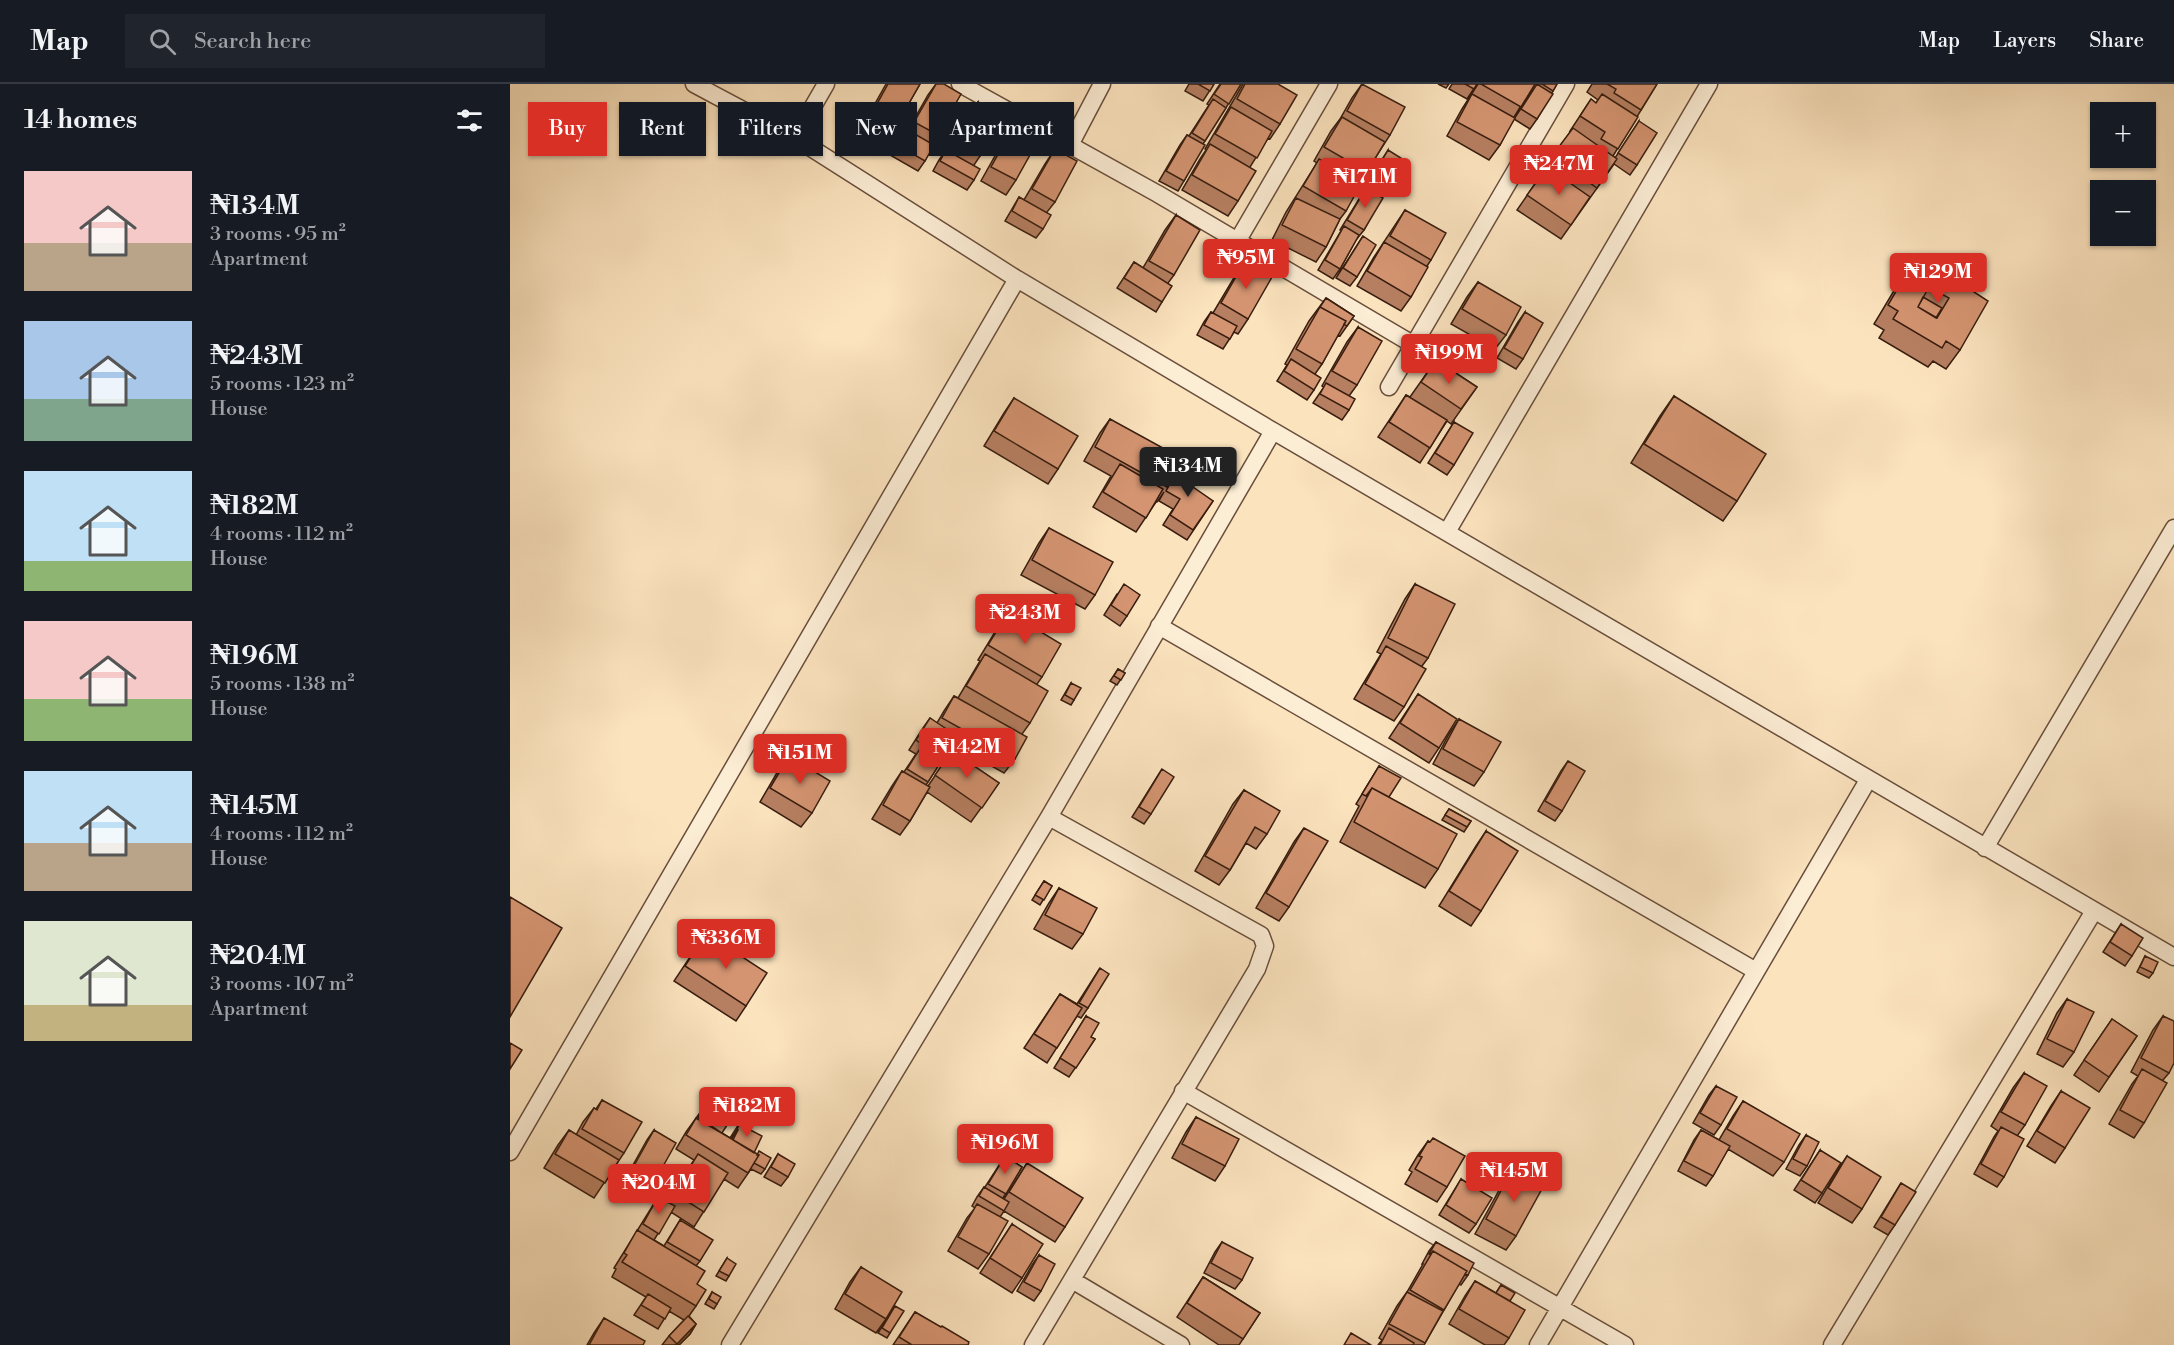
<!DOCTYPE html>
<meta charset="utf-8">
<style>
:root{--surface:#171b24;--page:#20242c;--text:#f1f3f6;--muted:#9ea1a6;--line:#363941;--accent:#d93025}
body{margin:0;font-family:"Libre Bodoni",serif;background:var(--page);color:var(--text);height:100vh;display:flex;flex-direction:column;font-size:22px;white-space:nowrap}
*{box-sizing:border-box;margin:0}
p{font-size:20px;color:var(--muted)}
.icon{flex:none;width:33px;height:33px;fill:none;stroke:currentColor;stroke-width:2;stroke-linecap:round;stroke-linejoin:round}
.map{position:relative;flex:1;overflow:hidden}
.side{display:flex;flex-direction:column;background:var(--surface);width:510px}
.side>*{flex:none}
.guide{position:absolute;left:18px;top:18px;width:570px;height:54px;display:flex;gap:12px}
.buttons{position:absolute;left:1580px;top:18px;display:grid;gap:12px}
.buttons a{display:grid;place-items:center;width:66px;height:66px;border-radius:0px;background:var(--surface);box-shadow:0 2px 4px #0004;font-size:30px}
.price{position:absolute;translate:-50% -51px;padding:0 14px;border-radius:6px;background:var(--accent);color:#fff;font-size:20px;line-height:39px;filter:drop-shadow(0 2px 3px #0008)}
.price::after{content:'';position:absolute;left:50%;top:36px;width:18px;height:14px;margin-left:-9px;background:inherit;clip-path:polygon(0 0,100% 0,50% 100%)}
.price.current{background:#222;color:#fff}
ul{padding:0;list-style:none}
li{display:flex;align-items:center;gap:18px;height:150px;padding:0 24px}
li span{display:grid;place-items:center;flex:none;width:168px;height:120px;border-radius:0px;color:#555}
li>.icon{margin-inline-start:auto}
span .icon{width:72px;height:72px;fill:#fffc;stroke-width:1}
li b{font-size:26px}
h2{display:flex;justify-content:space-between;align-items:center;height:72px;padding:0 24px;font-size:26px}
.chip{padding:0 21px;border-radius:0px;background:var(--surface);box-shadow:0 2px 4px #0004;font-size:21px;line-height:54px}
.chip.current{background:var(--accent);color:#fff}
header{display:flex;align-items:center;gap:36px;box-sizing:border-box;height:84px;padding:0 30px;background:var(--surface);border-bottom:2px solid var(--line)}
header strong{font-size:28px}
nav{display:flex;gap:33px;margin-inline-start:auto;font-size:21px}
.search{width:420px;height:54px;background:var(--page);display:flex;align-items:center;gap:15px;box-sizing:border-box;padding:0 21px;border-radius:0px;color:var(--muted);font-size:22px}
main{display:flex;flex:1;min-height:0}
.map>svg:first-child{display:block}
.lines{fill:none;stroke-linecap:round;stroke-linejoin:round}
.street-casing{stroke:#694e3b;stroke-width:19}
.street{stroke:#fcedd5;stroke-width:16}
.wall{fill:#b67f61;stroke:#381d0f;stroke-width:1.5}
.shaded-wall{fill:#94684f;stroke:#381d0f;stroke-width:1.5}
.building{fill:#d49471;stroke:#381d0f;stroke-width:1.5;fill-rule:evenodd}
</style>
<header>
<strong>Map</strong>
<div class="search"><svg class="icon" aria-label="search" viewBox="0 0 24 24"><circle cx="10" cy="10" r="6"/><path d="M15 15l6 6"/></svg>Search here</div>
<nav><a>Map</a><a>Layers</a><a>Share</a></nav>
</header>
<main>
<section class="side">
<h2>14 homes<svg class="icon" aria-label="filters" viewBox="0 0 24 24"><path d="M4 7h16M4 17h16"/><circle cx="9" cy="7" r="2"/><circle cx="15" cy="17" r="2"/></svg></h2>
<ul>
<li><span style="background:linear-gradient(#f6c9c9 60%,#b9a48a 0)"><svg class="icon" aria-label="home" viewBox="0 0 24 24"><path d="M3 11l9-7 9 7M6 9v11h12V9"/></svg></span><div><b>₦134M</b><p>3 rooms · 95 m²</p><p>Apartment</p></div></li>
<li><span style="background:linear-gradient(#a9c7e8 65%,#7fa58c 0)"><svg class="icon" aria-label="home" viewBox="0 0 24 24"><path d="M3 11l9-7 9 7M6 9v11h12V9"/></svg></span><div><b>₦243M</b><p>5 rooms · 123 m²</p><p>House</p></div></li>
<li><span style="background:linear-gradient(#bfe0f5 75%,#8fb573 0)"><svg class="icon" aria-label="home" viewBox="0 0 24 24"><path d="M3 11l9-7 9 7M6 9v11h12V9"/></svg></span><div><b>₦182M</b><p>4 rooms · 112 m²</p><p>House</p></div></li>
<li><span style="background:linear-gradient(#f6c9c9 65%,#8fb573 0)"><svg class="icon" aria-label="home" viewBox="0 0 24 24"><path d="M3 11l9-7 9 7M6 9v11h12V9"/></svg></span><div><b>₦196M</b><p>5 rooms · 138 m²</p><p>House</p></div></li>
<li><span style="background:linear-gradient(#bfe0f5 60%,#b9a48a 0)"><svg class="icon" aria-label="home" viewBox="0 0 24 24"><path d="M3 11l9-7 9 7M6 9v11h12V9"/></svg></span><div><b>₦145M</b><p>4 rooms · 112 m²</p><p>House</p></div></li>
<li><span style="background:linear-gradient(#dfe7d0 70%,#c2b280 0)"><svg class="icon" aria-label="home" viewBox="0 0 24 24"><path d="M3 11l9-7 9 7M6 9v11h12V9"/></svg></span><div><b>₦204M</b><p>3 rooms · 107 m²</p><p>Apartment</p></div></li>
</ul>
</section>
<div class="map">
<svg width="1664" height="1261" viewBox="0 0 1664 1261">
<rect width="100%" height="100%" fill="#fbe3be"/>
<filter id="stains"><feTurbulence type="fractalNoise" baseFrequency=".00333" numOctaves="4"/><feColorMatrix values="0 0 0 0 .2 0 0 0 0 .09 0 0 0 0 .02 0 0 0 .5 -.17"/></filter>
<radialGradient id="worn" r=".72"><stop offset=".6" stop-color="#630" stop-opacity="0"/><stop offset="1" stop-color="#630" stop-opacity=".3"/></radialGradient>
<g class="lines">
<defs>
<path id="street" d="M184 0 287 55 507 195 763 347 1664 873
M450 0 648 110 904 261
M287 55 294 38 316 0
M560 61 592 0
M728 156 819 0
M879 303 1056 0
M937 448 1199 0
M649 542 1246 887
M1475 764 1664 444
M673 1007 1115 1261
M0 1068 507 195
M562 1196 671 1261
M220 1261 539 733 763 347
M523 1261 747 885 755 862 751 851 539 733
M1028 1261 1358 696
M1322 1261 1584 827"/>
</defs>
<!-- street casing -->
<use href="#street" class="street-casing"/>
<!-- street -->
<use href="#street" class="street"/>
</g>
<!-- wall -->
<path class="wall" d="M376 0H410L391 33 381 48 357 34Z
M426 0 428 51 422 60 415 77 408 87 380 71 396 45 398 46 418 11Z
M679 0H704L693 17 675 7Z
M710 0H731L693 60 674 97 668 107 649 97 670 61 677 51 679 52 699 21 697 20Z
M733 0H768L770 40 760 55 758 54 740 83 728 117 718 132 672 106 690 75 696 66 695 65Z
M852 0 880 51 849 99 836 127 830 135 816 163 806 178 762 156 776 128 807 79 804 77 821 47 830 35 842 14Z
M928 0H939L936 4Z
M942 0H967L957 15 939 5Z
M968 0H1047L1027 35 1020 45 1004 35 1022 8 1020 7 1004 33 990 61 979 76 937 52 952 25Z
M1082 0H1147L1103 72 1105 74 1129 37 1127 81 1120 91 1104 80 1051 155 1007 126 1036 84 1035 83 1061 47H1060L1081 15 1086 19 1088 16 1077 8Z
M468 18 470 72 464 81V96L457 106 423 87 429 76 436 66 438 68 458 32Z
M505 40 506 96 496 111 471 97 495 54Z
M545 65V118L537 128 533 145 526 154 495 137 509 113 514 116 535 80Z
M878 66 876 106 871 113 854 146 846 156 830 185 823 195 808 186 831 147 830 146 854 107 853 106Z
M895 126 921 176 917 182 901 213 891 227 847 202 864 173Z
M666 131 664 191 658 199 652 218 646 228 607 204 624 178 633 184 655 146Z
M853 152 847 193 840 202 826 194Z
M1420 174 1464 208 1450 266 1436 285 1423 277 1418 283 1369 254 1374 246 1364 240 1391 195 1405 175 1415 182Z
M735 177 738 235 728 250 724 248 713 265 687 251 694 238 701 228 703 229 725 192Z
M968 198 996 251 985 265 941 240 957 213Z
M816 214 844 232 830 252 828 251 812 280 805 290 804 306 797 316 767 297 777 281 775 280 799 237Z
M1015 228 1013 275 1006 285 987 274 1008 238Z
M848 243 847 301 839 312V326L832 336 803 319 814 303 812 302 837 258Z
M926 276 967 303 941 340 937 337 910 379 868 353 896 311 900 313Z
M1164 312 1227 417 1213 437 1121 379 1150 332Z
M504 314 548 385 538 400 474 362 494 329Z
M600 335 667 386 676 405 703 417 677 456 653 441 663 425 649 417 654 408 647 418H646L626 448 583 423 601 392 574 377 590 349Z
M944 338V381L937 391 918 379Z
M539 444 585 511 575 525 511 491 529 459Z
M905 500 918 574 912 582 894 623 884 637 844 615 871 570 867 568 895 515Z
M607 510 617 532 610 542 594 531Z
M498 528 532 593 527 600 520 639 512 650 505 675 494 689 439 658 429 674 432 676 416 701 418 702 442 667 489 699 461 738 417 708 400 737 390 751 362 735 382 702 392 687 394 688 406 670 399 666 413 644 420 634 427 639 434 627 444 612 448 614 470 577 468 576 488 543Z
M608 585 615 589 607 601 600 597Z
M561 599 564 616 561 621 551 616Z
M908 610 929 664 919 679 879 654Z
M949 635 974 688 964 702 923 680 939 650Z
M279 672 302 729 291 743 250 718 268 687Z
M1058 677 1052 727 1045 737 1028 727 1051 687Z
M869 682 879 713 928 785 915 804 830 758 849 722 846 720Z
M652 685 641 730 634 740 622 733Z
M734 706 757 750 746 765 736 759 720 786 709 801 685 787 723 720Z
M939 725 961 737 954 748 932 736Z
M794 744 779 823 769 837 746 824 784 758Z
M976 747 971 827 961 842 929 822 966 762Z
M534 797 542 802 530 821 522 816Z
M549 804 573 850 562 865 524 845 539 819Z
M1611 840 1622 872 1615 882 1593 868Z
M196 849 236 922 226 937 164 897Z
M1635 872 1643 889 1639 894 1627 888Z
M590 884 578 924 571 934 567 932 537 979 514 964 550 910 567 920Z
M1557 915 1564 968 1553 983 1527 970 1547 929Z
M576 932 581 953 585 955 559 993 544 984Z
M1653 932 1659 989 1653 996 1634 1039 1624 1054 1599 1040 1622 1000 1628 992 1621 988 1643 946Z
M1602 935 1627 952 1589 1008 1564 991Z
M1514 989 1515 1041 1507 1052 1494 1093 1487 1103 1464 1090 1484 1053 1488 1047 1481 1042 1503 1004Z
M1206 1002 1211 1041 1204 1051 1183 1039 1199 1011Z
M1551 1007 1555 1064 1545 1079 1517 1062 1541 1022Z
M92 1016 114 1069 84 1114 34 1084 48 1061 59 1046 66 1051 73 1038 84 1024 86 1025Z
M1233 1017 1274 1078 1263 1092 1218 1065 1203 1092 1196 1102 1168 1087 1184 1056 1191 1046 1209 1056 1223 1032Z
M197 1019 212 1049 220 1054 229 1040 244 1069 255 1085 251 1090 241 1085 228 1104 214 1095 184 1143 161 1128 144 1156 154 1162 170 1136 190 1177 186 1182 187 1200 186 1222 179 1232 186 1240 180 1250 169 1261H152L159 1252 174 1236 159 1227 148 1245 124 1231 136 1213 102 1193 106 1185 104 1184 148 1113 157 1118 184 1076 166 1065 176 1048Z
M686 1033 715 1082 705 1097 662 1074 676 1048Z
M144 1046 147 1093 140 1103 118 1090 137 1056Z
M1296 1051 1297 1082 1290 1092 1276 1085 1289 1061Z
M918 1057 937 1103 927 1118 895 1100 902 1088 899 1086 908 1071Z
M1310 1066 1312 1109 1305 1119 1284 1106Z
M268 1070 278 1093 271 1102 254 1093Z
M495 1072 512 1083 493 1114 494 1115 517 1079 555 1143 545 1158 494 1127 490 1133 479 1170 468 1185 438 1167 457 1134 465 1124 462 1122 467 1113 474 1103H475Z
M1337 1072 1352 1125 1342 1139 1308 1119 1327 1087Z
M1002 1086 1006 1152 996 1166 965 1150 992 1101Z
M951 1095 966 1140 959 1149 929 1131Z
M1391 1099 1385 1141 1378 1151 1364 1143Z
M502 1140 512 1194 502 1209 470 1189Z
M712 1158 732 1196 725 1205 694 1189 705 1168Z
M926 1158 958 1191 951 1201 949 1200 914 1261H868L872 1256 869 1254 887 1222 897 1208 913 1180H912L919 1167Z
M529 1171 531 1207 524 1217 507 1207 522 1181Z
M217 1174 219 1192 216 1197 206 1192Z
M351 1183 376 1235 366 1249 325 1225 340 1198Z
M693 1193 750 1229 729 1261H709L667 1233Z
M965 1197 986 1209 991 1201 1000 1217 999 1254 994 1261H975L939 1240 955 1212Z
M202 1208 207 1220 204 1225 195 1220Z
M382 1227 380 1249 377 1254 368 1249Z
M405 1228 458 1261H383Z
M94 1234 133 1261H77L84 1249Z"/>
<!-- shaded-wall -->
<path class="shaded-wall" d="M227 1046H228L221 1056 220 1055Z
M186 1240 180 1250 169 1261H166Z"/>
<!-- building -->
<path class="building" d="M378 0H410L391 33 367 20Z
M426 0H434L451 10 428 51 404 38Z
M688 0H704L700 7Z
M711 0H731L719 20 704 10Z
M735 0H768L787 11 770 40 727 15Z
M852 0 895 23 880 51 837 27Z
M955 0H967L964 5Z
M971 0H1025L1011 23Z
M1027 0 1043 10 1027 35 1011 25Z
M1032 0H1047L1043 7Z
M1097 0H1147L1131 26 1104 9 1106 5Z
M962 10 1005 34 990 61 947 38Z
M1092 10 1128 33 1108 65 1091 55 1095 48 1070 32 1081 15 1086 19Z
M703 15 716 24 695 57 682 49Z
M468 18 493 32 470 72 445 58Z
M721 23 762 47 747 74 705 50Z
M832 33 875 58 857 88 814 63Z
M1129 37 1147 49 1127 81 1108 69Z
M505 40 530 53 506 96 481 83Z
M1063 44 1107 75 1087 104 1072 93 1075 89 1045 68Z
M396 45 424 61 415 77 387 61Z
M677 51 695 61 674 97 656 87Z
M700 60 746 87 728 117 682 91Z
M545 65 567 77 545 118 522 105Z
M436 66 470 85 464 96 430 77Z
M878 66 894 76 876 106 860 96Z
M809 75 851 100 836 127 793 102Z
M1037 83 1080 113 1061 141 1017 111Z
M856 104 873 114 854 146 837 136Z
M509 113 541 131 533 145 502 127Z
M786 114 830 135 816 163 772 141Z
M895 126 936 149 921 176 880 152Z
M666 131 690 146 664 191 639 177Z
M834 142 849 151 830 185 815 176Z
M853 152 866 161 847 193 833 184Z
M874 158 918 183 901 213 857 187Z
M1420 174 1468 202 1464 208 1478 217 1450 266 1436 257 1432 264 1383 235 1388 227 1378 221 1405 175 1416 182ZM1419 203 1439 214 1427 234 1408 223Z
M735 177 762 193 738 235 711 219Z
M624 178 662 202 652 218 614 194Z
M968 198 1011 223 996 251 952 225Z
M1413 213 1432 224 1426 234 1408 223Z
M816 214 844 232 837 242 834 240 836 237 810 223Z
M810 223 836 237 812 280 786 265Z
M701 228 727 242 720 255 694 241Z
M1015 228 1033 239 1013 275 994 264Z
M848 243 872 257 847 301 822 287Z
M781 275 811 294 804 306 774 287Z
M926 276 967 303 951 325 911 298Z
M816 299 845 315 839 326 810 310Z
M896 311 937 336 920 364 879 338Z
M1164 312 1256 370 1227 417 1134 360Z
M504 314 568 352 548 385 484 347Z
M600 335 673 375 657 403 585 363Z
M944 338 963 349 944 381 925 369Z
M672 378 686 386 676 405 680 401 703 417 683 446 660 431 670 415 656 407Z
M610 380 653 405 636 434 593 408Z
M539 444 603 478 585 511 522 476Z
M614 500 630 511 617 532 601 521Z
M905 500 945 520 918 574 878 554Z
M498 528 551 560 532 593 478 561Z
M876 562 916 585 894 623 855 600Z
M475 570 538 607 520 639 456 602Z
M608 585 615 589 611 596 604 592Z
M561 599 571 604 564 616 555 611Z
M908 610 947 635 929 664 890 639Z
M444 612 517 653 505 675 432 634Z
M420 634 444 650 430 672 406 656Z
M949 635 991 658 974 688 933 665Z
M411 663 432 676 418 698 397 685Z
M442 667 489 699 472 724 425 691Z
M279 672 320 697 302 729 260 704Z
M1058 677 1075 687 1052 727 1035 717Z
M869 682 891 694 879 713 862 704 856 712 852 710Z
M652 685 664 693 641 730 629 723Z
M392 687 420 703 400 737 373 721Z
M862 704 947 750 928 785 844 738Z
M734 706 770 727 757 750 745 743 720 786 695 772Z
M939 725 961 737 957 743 935 731Z
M794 744 818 757 779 823 756 809Z
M976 747 1008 767 971 827 939 807Z
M534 797 542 802 534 816 525 811Z
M549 804 587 824 573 850 535 831Z
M0 813 52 844 0 933Z
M1611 840 1633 854 1622 872 1600 858Z
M196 849 257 889 236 922 175 882Z
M1635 872 1648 878 1643 889 1630 883Z
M590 884 599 890 578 924 569 919Z
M550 910 572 924 547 964 524 950Z
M1557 915 1584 928 1564 968 1537 955Z
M576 932 589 939 581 953 585 955 566 984 550 974Z
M1653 932 1664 937V979L1659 989 1631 974Z
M1602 935 1627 952 1599 993 1574 976Z
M0 959 12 966 0 985Z
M1632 985 1657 999 1634 1039 1610 1026Z
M1514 989 1537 1002 1515 1041 1491 1028Z
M1206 1002 1227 1013 1211 1041 1190 1029Z
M1551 1007 1580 1024 1555 1064 1527 1047Z
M92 1016 132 1038 114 1069 72 1045 84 1024 87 1026Z
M1233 1017 1290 1050 1274 1078 1217 1045Z
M197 1019 221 1035 212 1049 188 1033Z
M686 1033 729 1055 715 1082 672 1060Z
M186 1034 249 1071 238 1089 176 1051Z
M229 1040 252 1052 244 1069 223 1056 228 1046H227Z
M1491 1043 1514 1055 1494 1093 1471 1080Z
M59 1046 109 1076 95 1099 45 1070Z
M144 1046 166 1059 147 1093 125 1080Z
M1191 1046 1220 1062 1203 1092 1174 1077Z
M1296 1051 1309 1058 1297 1082 1283 1075Z
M923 1054 955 1072 937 1103 905 1085 912 1073 909 1072 918 1057 920 1058Z
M1310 1066 1331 1079 1312 1109 1291 1096Z
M249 1067 261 1074 255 1085 244 1079 249 1071H247Z
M188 1070 218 1089 194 1128 164 1109Z
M268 1070 285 1080 278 1093 261 1083Z
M495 1072 512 1083 496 1110 478 1100Z
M1337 1072 1371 1093 1352 1125 1318 1104Z
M517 1079 573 1114 555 1143 499 1108Z
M1002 1086 1033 1103 1006 1152 976 1135Z
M951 1095 982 1114 966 1140 936 1121Z
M1391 1099 1406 1108 1385 1141 1371 1133Z
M474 1103 499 1118 494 1127 469 1112Z
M148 1113 165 1122 149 1150 133 1140Z
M467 1120 498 1137 479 1170 448 1153Z
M170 1136 203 1156 190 1177 157 1158Z
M502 1140 533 1160 512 1194 480 1174Z
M127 1146 195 1187 187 1200 196 1206 186 1222 112 1178 117 1171 114 1169Z
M712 1158 743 1174 732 1196 701 1179Z
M926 1158 964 1179 958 1191 955 1190 957 1187 923 1167 920 1171 919 1170Z
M923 1167 957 1187 934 1226 900 1206Z
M529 1171 545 1180 531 1207 514 1198Z
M217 1174 226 1180 219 1192 209 1187Z
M351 1183 392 1208 376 1235 335 1210Z
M693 1193 750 1229 733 1255 677 1219Z
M965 1197 1015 1226 999 1254 949 1225Z
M991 1201 1005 1209 1000 1217 986 1209Z
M202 1208 211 1213 207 1220 199 1215Z
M897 1208 933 1227 915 1259 879 1240Z
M138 1210 161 1224 155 1235 131 1221Z
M385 1222 394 1227 380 1249 372 1244Z
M405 1228 431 1243 432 1242 459 1258 458 1261H402L389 1253Z
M178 1232 186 1240 167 1260 159 1252Z
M94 1234 135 1257 133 1261H79Z
M879 1244 904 1259 903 1261H870Z
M841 1249 861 1261H834Z"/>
<rect width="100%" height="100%" filter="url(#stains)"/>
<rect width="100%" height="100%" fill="url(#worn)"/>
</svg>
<div class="buttons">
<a>+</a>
<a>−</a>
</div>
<b class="price" style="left:1049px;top:112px">₦247M</b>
<b class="price" style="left:855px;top:125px">₦171M</b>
<b class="price" style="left:736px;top:206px">₦95M</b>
<b class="price" style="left:1428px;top:220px">₦129M</b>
<b class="price" style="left:939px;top:301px">₦199M</b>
<b class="price current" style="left:678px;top:414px">₦134M</b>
<b class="price" style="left:515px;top:561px">₦243M</b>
<b class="price" style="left:457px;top:695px">₦142M</b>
<b class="price" style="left:290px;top:701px">₦151M</b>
<b class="price" style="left:216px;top:886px">₦336M</b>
<b class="price" style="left:237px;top:1054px">₦182M</b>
<b class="price" style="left:495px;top:1091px">₦196M</b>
<b class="price" style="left:1004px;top:1119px">₦145M</b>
<b class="price" style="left:149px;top:1131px">₦204M</b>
<div class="guide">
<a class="chip current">Buy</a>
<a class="chip">Rent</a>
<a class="chip">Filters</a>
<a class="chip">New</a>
<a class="chip">Apartment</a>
</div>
</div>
</main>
